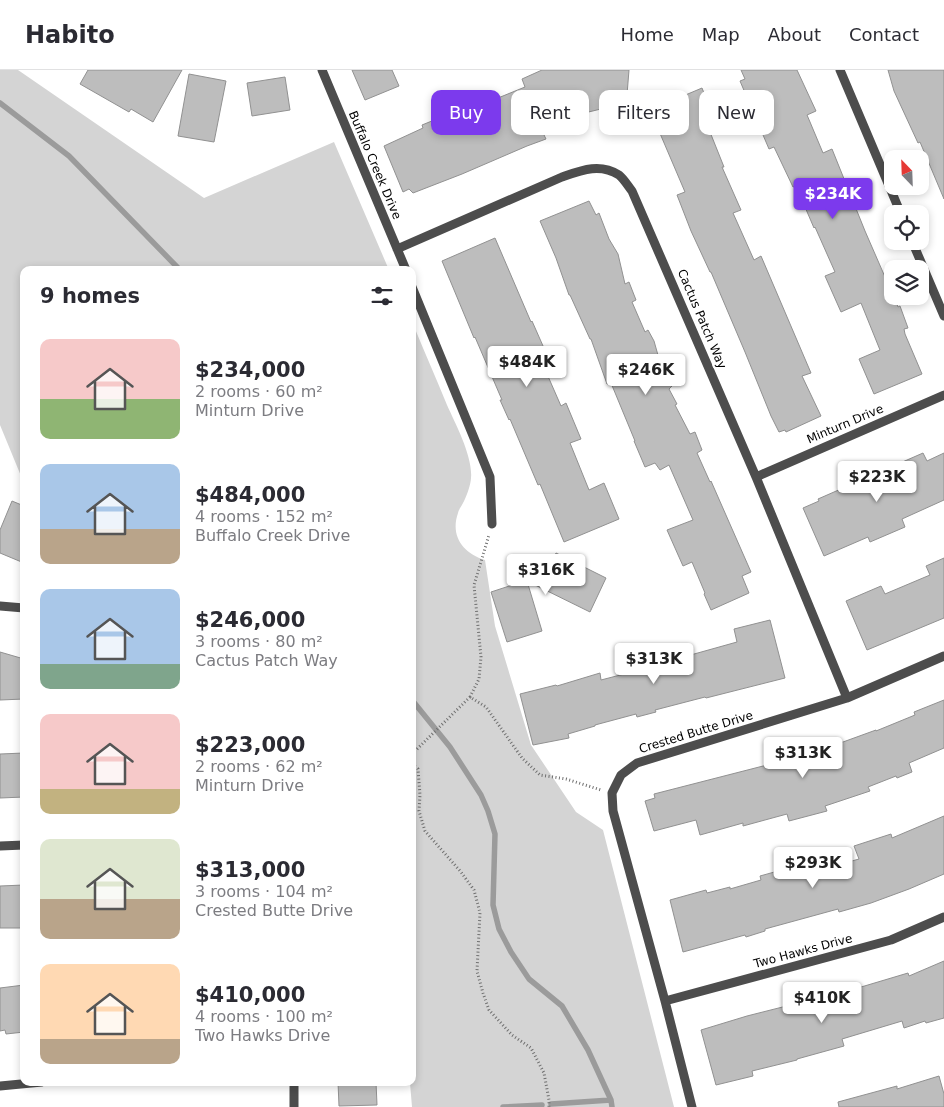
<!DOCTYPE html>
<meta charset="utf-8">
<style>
:root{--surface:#fff;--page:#f2f2f3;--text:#2b2b33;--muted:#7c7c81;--line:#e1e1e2;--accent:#7c3aed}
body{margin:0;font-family:"DejaVu Sans",sans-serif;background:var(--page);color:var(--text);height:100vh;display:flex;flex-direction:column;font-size:19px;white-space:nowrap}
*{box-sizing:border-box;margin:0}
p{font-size:16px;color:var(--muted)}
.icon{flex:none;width:28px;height:28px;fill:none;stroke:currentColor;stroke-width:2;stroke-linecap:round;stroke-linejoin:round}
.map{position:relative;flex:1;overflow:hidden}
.panel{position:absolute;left:20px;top:196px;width:396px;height:820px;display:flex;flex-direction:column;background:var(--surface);border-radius:10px;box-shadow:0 2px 8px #0003}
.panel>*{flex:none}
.banner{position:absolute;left:431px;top:20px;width:438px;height:45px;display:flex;gap:10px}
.needle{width:32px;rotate:337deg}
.tools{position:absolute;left:884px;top:80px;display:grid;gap:10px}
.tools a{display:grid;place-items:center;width:45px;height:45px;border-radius:10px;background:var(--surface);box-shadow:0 2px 8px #0003;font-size:25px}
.price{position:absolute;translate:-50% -42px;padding:0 11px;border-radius:5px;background:#fff;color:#222;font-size:16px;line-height:32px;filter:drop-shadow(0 1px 2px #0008)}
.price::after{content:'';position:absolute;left:50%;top:30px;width:15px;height:11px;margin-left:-8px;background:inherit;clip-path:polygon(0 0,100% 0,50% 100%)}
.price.current{background:var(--accent);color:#fff}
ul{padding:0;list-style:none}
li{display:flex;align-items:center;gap:15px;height:125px;padding:0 20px}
li span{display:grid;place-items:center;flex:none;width:140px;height:100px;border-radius:10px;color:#555}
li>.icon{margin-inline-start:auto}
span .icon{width:60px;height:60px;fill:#fffc;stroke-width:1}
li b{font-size:21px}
h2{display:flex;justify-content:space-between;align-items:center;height:60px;padding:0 20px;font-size:21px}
.chip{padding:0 18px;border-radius:10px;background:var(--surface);box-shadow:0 2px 8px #0003;font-size:18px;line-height:45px}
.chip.current{background:var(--accent);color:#fff}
header{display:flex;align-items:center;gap:30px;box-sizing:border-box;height:70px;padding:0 25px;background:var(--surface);border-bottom:1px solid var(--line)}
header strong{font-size:24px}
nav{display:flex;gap:28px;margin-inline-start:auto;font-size:18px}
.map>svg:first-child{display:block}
.green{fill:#d4d4d4}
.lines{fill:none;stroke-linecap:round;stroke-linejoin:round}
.stream{stroke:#9b9b9b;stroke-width:5.5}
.building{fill:#bdbdbd;stroke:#919191}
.path{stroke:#6f6f6f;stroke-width:3;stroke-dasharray:1 2.5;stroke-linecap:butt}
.minor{stroke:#4d4d4d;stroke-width:9}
.labels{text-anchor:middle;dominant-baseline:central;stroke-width:4.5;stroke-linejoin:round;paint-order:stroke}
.street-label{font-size:12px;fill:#000;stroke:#fff}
</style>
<header>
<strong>Habito</strong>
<nav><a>Home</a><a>Map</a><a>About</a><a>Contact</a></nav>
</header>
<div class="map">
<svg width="944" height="1037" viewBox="0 0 944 1037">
<rect width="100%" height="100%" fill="#fff"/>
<!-- green -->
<path class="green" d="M0 0H18L204 128 334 72 389 200H24V407L21 406 0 355Z
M413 254C424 281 436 308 447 335 456 355 473 387 471 408 471 414 466 428 463 433 461 437 459 439 458 443 450 466 463 483 485 490L495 556 531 675 576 742 603 760 674 1037H412L410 1013 412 1012Z"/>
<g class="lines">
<!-- stream -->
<path class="stream" d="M0 33 69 86 180 200
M412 630 450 677 481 725 488 741 495 764 493 835 499 859 511 882 529 909 562 936 588 980 611 1030 612 1037
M551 1034 611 1030
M503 1037 542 1035"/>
</g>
<!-- building -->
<path class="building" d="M88 0H182L153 52 131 39 129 42 80 14Z
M352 0H392L399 16 365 30Z
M542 0H629L626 37 613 36 556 50 560 59 544 65 546 69 527 76 462 104 413 123 409 119 403 122 384 76 423 58 422 55 496 25 498 28 525 17 522 9Z
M741 0H797L816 41 807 45 810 52 823 83 832 79 865 161 892 223V226H894L898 237 900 236 908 258 904 259 905 264 922 304 874 324 859 289 880 280 861 233 841 242 825 206 835 202 815 157 814 158 796 116 793 117 774 77 769 79 740 11 745 9Z
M888 0H944V129L920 72 918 73 894 21Z
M189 4 226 11 214 72 178 66Z
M285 7 290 40 252 46 247 13Z
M702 18 704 23H705L718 53 708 57 724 97H722L741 140 733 143 754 190 761 186 811 303 802 306 821 346 786 362 785 360 779 362 771 346 745 282 711 202H710L691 161 677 125 685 122 650 40Z
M589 131 596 145 599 143 609 169 618 184 625 214 629 212 636 230 632 232 645 262 648 260 654 271 663 303 667 301 673 315 669 319 677 334 675 335 690 364 695 362 702 380 697 383 710 412 711 411 751 502 742 506 749 523 711 540 704 524 705 523 692 492 683 496 667 460 693 450 669 395 660 400 655 393 645 397 634 371H635L611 313 607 314 591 269H590L570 225H569L556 188 540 151Z
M495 168 531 252 532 251 547 285 540 288 561 336 566 333 581 369 570 373 589 420 604 413 619 449 564 472 540 414 538 415 510 349 509 350 500 330H502L475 267 474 268 442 191Z
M923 383 927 391 944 383V430L902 449 905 457 870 472 868 467 824 486 803 438 819 431 818 429Z
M12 431 24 436V493L0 483V460Z
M556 483 606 508 590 542 527 511 542 561 507 572 491 522 546 504Z
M944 488V548L867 580 846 531 881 516 885 524 930 505 926 496Z
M770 550 785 608 706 628 705 627 655 640 656 642 637 647 636 644 595 655V656L568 664 569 668 533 675 520 624 556 615 557 616 600 603 601 610 651 597 648 588 685 578 687 586 737 572 734 559Z
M0 582 24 589V629L0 630Z
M944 630V678L909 693 912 702 897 708 896 706 868 717 870 721 825 736 827 741 789 751 787 744 743 756V753L700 765 696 750 654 761 645 731 655 728 654 724 767 695V696L810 683V684L876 660V661L915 645 914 642Z
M24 683V727L0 728V684Z
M944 746V804L909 819 871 833 839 842 838 839 765 859V861L746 867 745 865 683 882 670 830 706 820 707 823 730 817V819L761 810 760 806 796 796 799 806 859 789 854 776 891 764 892 768Z
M24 815V858H0V816Z
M944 891V948L926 953 925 951 904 958 902 951 842 969 844 976 797 989V990L752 1001 753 1006 716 1015 701 960 747 946 830 925 831 926 908 903 909 906Z
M24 915V962L6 964 5 960 0 961V918Z
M939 1006 944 1024V1037H839L838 1032 897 1016V1019Z
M338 1012H376L377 1035 339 1036Z"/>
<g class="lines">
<!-- path -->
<path class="path" d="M470 627 479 609 481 587 474 515 489 465
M412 684 470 627 486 637 522 688 540 705 566 709 601 720
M412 694 418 699 420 725 419 741 425 761 461 802 474 820 480 843 477 901 483 923 489 940 512 965 531 978 544 1003 549 1030V1037"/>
<!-- minor -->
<path class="minor" d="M322 0 406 200
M840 0 901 144
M912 171 944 246
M397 179 562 107C582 100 600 93 619 105 624 109 628 116 632 121L756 407 847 628
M412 217 490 407 492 454
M756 407 944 325
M0 536 24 538
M0 776 24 775
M665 931 891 870 944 847
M294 1012V1037
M0 1016 42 1012
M692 1037 665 931 613 741 612 723 621 705 637 693 847 628 944 586"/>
</g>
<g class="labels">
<!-- street labels -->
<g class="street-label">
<text transform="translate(375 95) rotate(67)">Buffalo Creek Drive</text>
<text transform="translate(702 249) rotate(67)">Cactus Patch Way</text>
<text transform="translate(845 354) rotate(-23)">Minturn Drive</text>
<text transform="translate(696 662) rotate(-17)">Crested Butte Drive</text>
<text transform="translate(803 881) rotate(-15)">Two Hawks Drive</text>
</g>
</g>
</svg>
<div class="tools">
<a><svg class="needle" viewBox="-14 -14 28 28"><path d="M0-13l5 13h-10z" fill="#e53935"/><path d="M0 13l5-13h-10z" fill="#7c7c81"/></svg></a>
<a><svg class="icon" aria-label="locate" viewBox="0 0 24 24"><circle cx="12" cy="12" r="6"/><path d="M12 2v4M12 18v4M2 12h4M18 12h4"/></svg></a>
<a><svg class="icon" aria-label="layers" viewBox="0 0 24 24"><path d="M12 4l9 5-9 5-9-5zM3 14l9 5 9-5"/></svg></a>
</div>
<b class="price current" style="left:833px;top:150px">$234K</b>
<b class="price" style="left:527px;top:318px">$484K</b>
<b class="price" style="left:646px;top:326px">$246K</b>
<b class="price" style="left:877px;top:433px">$223K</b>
<b class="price" style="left:546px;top:526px">$316K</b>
<b class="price" style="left:654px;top:615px">$313K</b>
<b class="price" style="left:803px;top:709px">$313K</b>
<b class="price" style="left:813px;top:819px">$293K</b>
<b class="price" style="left:822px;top:954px">$410K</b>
<div class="banner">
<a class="chip current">Buy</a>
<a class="chip">Rent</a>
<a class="chip">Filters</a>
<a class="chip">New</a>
</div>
<section class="panel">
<h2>9 homes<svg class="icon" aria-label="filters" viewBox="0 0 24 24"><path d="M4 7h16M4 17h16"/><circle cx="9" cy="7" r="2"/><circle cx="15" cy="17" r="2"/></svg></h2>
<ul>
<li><span style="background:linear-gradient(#f6c9c9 60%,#8fb573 0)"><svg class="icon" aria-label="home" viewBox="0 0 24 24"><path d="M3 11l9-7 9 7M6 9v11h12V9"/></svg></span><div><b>$234,000</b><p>2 rooms · 60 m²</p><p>Minturn Drive</p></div></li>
<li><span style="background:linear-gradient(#a9c7e8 65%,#b9a48a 0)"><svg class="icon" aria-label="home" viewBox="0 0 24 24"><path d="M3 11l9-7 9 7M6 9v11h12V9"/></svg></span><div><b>$484,000</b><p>4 rooms · 152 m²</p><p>Buffalo Creek Drive</p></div></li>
<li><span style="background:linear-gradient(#a9c7e8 75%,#7fa58c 0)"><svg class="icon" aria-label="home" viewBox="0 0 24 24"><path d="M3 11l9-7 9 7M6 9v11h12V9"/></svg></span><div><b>$246,000</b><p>3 rooms · 80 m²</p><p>Cactus Patch Way</p></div></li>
<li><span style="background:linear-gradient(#f6c9c9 75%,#c2b280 0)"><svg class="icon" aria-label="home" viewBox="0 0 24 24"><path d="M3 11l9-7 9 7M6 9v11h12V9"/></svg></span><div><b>$223,000</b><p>2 rooms · 62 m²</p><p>Minturn Drive</p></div></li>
<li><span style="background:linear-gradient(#dfe7d0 60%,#b9a48a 0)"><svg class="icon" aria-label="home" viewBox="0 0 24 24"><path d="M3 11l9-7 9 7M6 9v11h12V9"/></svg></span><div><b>$313,000</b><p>3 rooms · 104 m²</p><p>Crested Butte Drive</p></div></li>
<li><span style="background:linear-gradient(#ffd9b3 75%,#b9a48a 0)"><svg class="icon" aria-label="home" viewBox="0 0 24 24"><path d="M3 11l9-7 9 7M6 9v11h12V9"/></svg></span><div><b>$410,000</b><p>4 rooms · 100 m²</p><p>Two Hawks Drive</p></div></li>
</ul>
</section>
</div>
